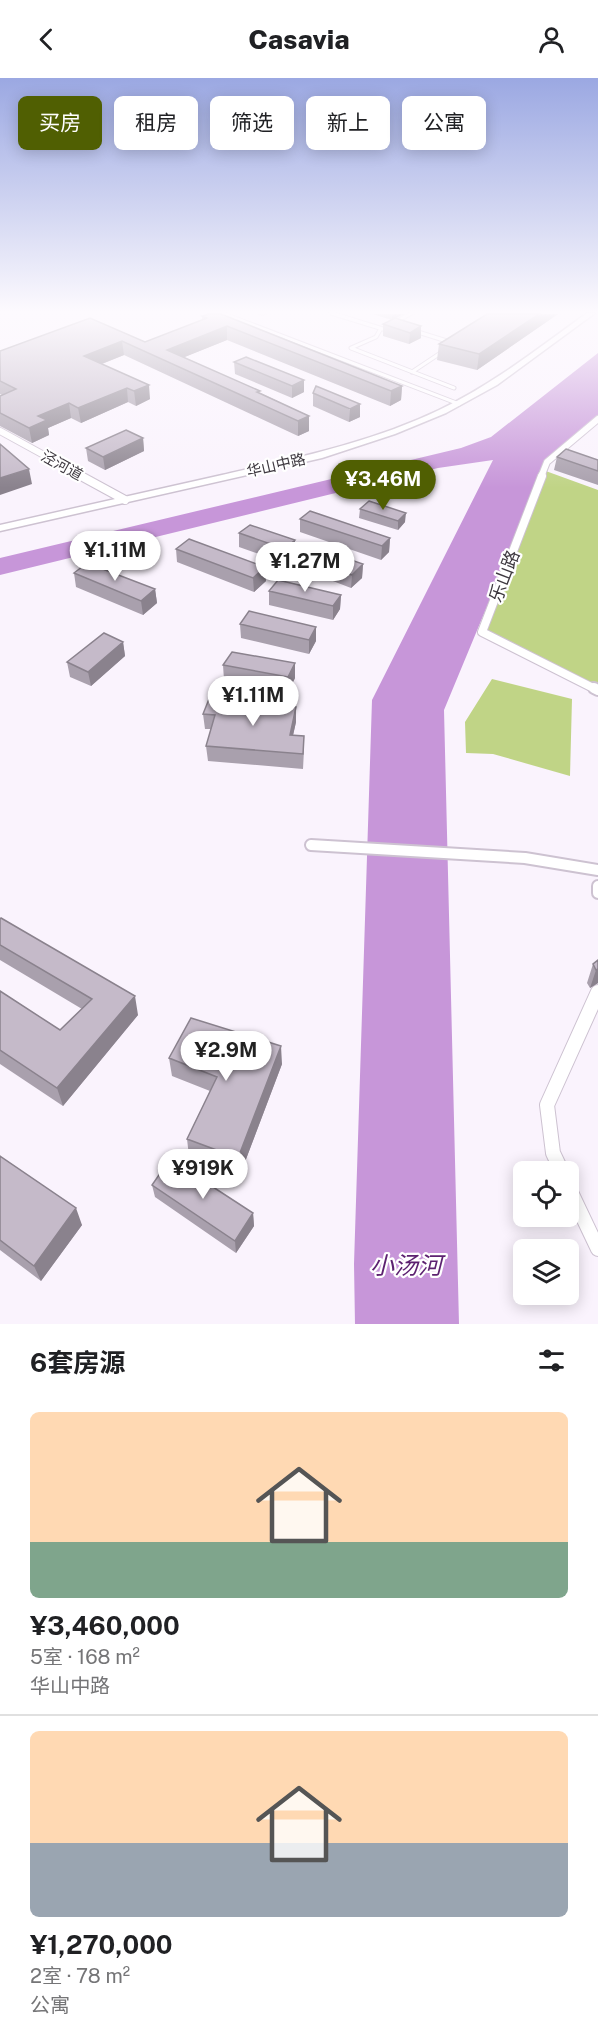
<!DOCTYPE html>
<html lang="zh">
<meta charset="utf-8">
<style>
:root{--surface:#fff;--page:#f2f2f2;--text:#202124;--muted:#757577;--line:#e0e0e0;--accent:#505f02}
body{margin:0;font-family:"Public Sans","Noto Sans SC",sans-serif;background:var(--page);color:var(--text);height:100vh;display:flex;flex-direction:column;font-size:22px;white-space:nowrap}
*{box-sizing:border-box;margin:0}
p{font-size:20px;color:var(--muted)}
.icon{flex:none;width:33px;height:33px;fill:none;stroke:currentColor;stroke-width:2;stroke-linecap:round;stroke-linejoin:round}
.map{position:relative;height:1246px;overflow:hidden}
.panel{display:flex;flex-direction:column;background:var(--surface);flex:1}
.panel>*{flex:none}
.guide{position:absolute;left:18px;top:18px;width:562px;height:54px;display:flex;gap:12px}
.tools{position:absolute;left:513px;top:1083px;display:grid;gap:12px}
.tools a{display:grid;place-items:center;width:66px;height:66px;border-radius:9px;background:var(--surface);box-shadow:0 3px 15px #0003;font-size:30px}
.price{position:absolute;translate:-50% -51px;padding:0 14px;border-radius:21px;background:#fff;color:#222;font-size:20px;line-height:39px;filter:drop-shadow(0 2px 3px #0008)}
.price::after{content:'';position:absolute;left:50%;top:36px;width:18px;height:14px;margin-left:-9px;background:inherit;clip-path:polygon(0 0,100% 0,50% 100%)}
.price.selected{background:var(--accent);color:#fff}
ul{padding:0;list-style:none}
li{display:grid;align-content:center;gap:12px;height:318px;padding:0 30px}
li+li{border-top:2px solid var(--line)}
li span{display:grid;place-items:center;height:186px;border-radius:9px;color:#555}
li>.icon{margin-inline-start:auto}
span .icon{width:108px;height:108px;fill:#fffc;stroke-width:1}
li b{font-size:26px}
h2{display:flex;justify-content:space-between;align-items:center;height:72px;padding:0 30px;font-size:26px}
.tag{padding:0 21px;border-radius:9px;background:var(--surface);box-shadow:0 3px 15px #0003;font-size:21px;line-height:54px}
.tag.selected{background:var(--accent);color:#fff}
header{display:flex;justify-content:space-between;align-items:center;height:78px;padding:0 30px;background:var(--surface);font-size:27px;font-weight:800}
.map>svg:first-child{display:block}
.green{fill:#c0d486}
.water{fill:#c796d9}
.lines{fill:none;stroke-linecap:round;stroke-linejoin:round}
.service-casing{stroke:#cdc2d1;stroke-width:5}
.minor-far3-casing{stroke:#cdc2d1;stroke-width:8}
.minor-far2-casing{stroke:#cdc2d1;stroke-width:10}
.minor-far1-casing{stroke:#cdc2d1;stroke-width:14}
.minor-casing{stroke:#cdc2d1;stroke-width:16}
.tertiary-casing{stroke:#cdc2d1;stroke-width:3}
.service{stroke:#fff;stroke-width:3}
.minor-far3{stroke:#fff;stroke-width:6}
.minor-far2{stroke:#fff;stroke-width:8}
.minor-far1{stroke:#fff;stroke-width:10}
.minor{stroke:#fff;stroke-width:14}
.tertiary{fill:#fff;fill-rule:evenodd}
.wall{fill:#a9a0ad}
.shaded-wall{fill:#8a828d}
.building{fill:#c5bac9;stroke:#8a828d;stroke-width:1.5}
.labels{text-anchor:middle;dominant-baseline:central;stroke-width:4.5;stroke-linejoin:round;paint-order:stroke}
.far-street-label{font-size:15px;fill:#3f3a41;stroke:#fff}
.street-label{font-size:18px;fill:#3f3a41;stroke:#fff}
.near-water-label{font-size:24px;font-style:italic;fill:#5c2170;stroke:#fff}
</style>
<header><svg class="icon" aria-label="back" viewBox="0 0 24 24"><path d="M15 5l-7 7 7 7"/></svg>Casavia<svg class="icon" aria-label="person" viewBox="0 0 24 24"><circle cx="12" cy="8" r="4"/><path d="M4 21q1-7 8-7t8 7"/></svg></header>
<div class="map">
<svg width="598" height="1246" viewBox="0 0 598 1246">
<rect width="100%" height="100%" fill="#faf3fd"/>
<!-- green -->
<path class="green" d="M543 392 598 412V612L482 554Z
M492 601 572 621 570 698 493 676 466 675 465 644Z"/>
<!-- water -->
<path class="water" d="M598 275V337L549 379 444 632 459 1246H355L354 1186 372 622 493 382 438 390 0 497V480L461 370 491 359Z"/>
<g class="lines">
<defs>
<path id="service" d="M222 235 459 326
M261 235H264
M331 235 383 251
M395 244 412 235
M380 252 376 259 351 270 454 310
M418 254 450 264
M412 294 442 274"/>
<path id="minor-far3" d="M0 353 84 399
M541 399 547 384 598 341"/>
<path id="minor-far2" d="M81 398 125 422
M542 398 482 554 597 612"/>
<path id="minor-far1" d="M594 610 598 612
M311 767 525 780 598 792
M598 808V815"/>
<path id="minor" d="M562 1094 553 1075 547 1027 598 914
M568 1108 598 1171"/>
<path id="tertiary" d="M587 235H595L497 307 446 335 395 356 322 380 0 453V447C74 430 148 414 222 397 296 380 370 365 439 332 492 307 539 270 587 235Z"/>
</defs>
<!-- service casing -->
<use href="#service" class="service-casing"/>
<!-- minor-far3 casing -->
<use href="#minor-far3" class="minor-far3-casing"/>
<!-- minor-far2 casing -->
<use href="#minor-far2" class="minor-far2-casing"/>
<!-- minor-far1 casing -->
<use href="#minor-far1" class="minor-far1-casing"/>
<!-- minor casing -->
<use href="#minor" class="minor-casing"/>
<!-- tertiary casing -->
<use href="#tertiary" class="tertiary-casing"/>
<!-- service -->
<use href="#service" class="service"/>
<!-- minor-far3 -->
<use href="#minor-far3" class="minor-far3"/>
<!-- minor-far2 -->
<use href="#minor-far2" class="minor-far2"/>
<!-- minor-far1 -->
<use href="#minor-far1" class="minor-far1"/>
<!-- minor -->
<use href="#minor" class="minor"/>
<!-- tertiary -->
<use href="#tertiary" class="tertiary"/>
</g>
<!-- wall -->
<path class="wall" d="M372 236H404L392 242Z
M487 236H558L477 292 437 282 439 266Z
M202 238 402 308 401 322 390 328 227 262 184 279 309 338V353L298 358 124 277 102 286 150 321 136 328 128 324 81 345 71 340 48 350 49 357 32 365 0 348V318L2 317 0 316V273L90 240 145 264 202 242Z
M383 246 421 248V260L409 266 383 258Z
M234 284 304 302V314L292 320 235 296Z
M316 308 360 339 349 344 313 328V315Z
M143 360 144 373 105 392 88 383 86 370Z
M557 379 598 382V407L554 392Z
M360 431 405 444 398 452 359 440Z
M300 441 390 460 389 474 381 482 300 454Z
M250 447 295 476 285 485 239 469V455Z
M176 471 266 503 254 514 177 484Z
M299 476 363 486 362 500 351 510 299 490Z
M74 495 155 511 157 525 143 537 76 509Z
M269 513 341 517 340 531 333 542 269 527Z
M240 546 316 563 309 576 241 560Z
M123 564 125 578 91 608 70 599 67 584Z
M295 585V600L288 614 224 602 223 587Z
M296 629V644L293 657 304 672 303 691 208 683 206 668 211 651H205L203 636Z
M0 841 138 937 63 1028 0 986V913L60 952 82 931 0 882Z
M598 882V905L590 910 587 905 593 886Z
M169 980 282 986 240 1097 189 1078 187 1061 210 1013 172 998Z
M0 1078 82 1147 41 1203 0 1172Z
M152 1107 253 1135 254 1148 236 1175 155 1119Z"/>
<!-- shaded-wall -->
<path class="shaded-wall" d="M392 236H404L392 242Z
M539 236H558L477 292 479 276Z
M227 248V262L170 285 167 272Z
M421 248V260L409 266 410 255Z
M122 263 124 277 86 292 84 278Z
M304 302V314L292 320V308Z
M149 307 150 321 136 328 134 313Z
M402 308 401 322 390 328 391 313Z
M127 310 128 324 81 345 78 330Z
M69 325 71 340 48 350 49 357 32 365 29 350 38 338Z
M360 326V339L349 344 350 331Z
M309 338V353L298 358V343Z
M143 360 144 373 105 392 103 379Z
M29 391 32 406 0 417V400Z
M406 435 405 444 398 452V443Z
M390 460 389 474 381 482 382 468Z
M295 462V476L285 485V471Z
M363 486 362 500 351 510 352 497Z
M265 489 266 503 254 514 253 500Z
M155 511 157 525 143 537 141 523Z
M341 517 340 531 333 542V528Z
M316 549V563L309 576V562Z
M123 564 125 578 91 608 88 594Z
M295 585V600L288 614V599Z
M296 629V644L290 671V657Z
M598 891V905L590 910 596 892Z
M135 918 138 937 63 1028 57 1010Z
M281 968 282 986 240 1097 238 1080Z
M76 1130 82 1147 41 1203 34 1188Z
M253 1135 254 1148 236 1175 235 1163Z"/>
<!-- building -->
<path class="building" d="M209 236H221L402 308 391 313 227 248 167 272 260 313 257 314 309 338 298 343 122 263 84 278 149 307 134 313 127 310 78 330 69 325 38 338 47 342 29 350 0 335V318L16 311 0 303V273L90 240 145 264 207 240 202 238Z
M487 236H539L479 276 439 266Z
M395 240 421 248 410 255 383 246Z
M246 279 304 302 292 308 234 284Z
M316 308 360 326 350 331 313 315Z
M126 352 143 360 103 379 86 370Z
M0 366 29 391 0 400Z
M566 371 598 382V393L557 379Z
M369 423 406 435 398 443 360 431Z
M310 433 390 460 382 468 300 441Z
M250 447 295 462 285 471 239 455Z
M189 461 265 489 253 500 176 471Z
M307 467 363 486 352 497 299 476Z
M87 485 155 511 141 523 74 495Z
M278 502 341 517 333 528 269 513Z
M249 533 316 549 309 562 240 546Z
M104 555 123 564 88 594 67 584Z
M232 574 295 585 288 599 223 587Z
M209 621 296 629 290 657 304 658 303 676 206 668 215 637 203 636Z
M1 840 135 918 57 1010 0 972V913L60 952 92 921 0 867V841Z
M598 882V891L596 892 593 886Z
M191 940 281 968 238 1080 187 1061 217 999 169 980Z
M0 1078 76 1130 34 1188 0 1162Z
M170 1081 253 1135 235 1163 152 1107Z"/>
<!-- sky -->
<linearGradient id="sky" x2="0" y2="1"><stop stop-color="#9ba8e2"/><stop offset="0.57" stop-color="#fdfafe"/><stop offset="1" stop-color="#fdfafe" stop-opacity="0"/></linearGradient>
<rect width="598" height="410" fill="url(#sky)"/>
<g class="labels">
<!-- far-street labels -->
<g class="far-street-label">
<text transform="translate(62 387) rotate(29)">泾河道</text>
<text transform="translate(276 387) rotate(-13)">华山中路</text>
</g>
<!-- street labels -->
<g class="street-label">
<text transform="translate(504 498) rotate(-69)">乐山路</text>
</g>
<!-- near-water labels -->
<g class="near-water-label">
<text x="406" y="1187">小汤河</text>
</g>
</g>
</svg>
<div class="tools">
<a><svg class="icon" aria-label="locate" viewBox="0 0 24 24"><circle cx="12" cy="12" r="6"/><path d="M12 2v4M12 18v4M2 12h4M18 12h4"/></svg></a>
<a><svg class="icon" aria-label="layers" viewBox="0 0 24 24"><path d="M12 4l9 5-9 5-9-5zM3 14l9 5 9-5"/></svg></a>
</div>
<b class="price selected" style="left:383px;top:433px">¥3.46M</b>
<b class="price" style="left:115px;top:504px">¥1.11M</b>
<b class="price" style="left:305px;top:515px">¥1.27M</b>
<b class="price" style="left:253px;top:649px">¥1.11M</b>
<b class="price" style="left:226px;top:1004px">¥2.9M</b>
<b class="price" style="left:203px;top:1122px">¥919K</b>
<div class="guide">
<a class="tag selected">买房</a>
<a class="tag">租房</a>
<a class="tag">筛选</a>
<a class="tag">新上</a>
<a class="tag">公寓</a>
</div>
</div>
<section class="panel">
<h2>6套房源<svg class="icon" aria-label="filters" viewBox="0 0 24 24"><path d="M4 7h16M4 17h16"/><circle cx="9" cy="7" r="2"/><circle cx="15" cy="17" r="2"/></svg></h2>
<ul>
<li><span style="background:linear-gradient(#ffd9b3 70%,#7fa58c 0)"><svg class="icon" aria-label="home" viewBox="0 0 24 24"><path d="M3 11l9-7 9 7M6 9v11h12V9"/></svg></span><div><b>¥3,460,000</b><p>5室 · 168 m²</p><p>华山中路</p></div></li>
<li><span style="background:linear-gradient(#ffd9b3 60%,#9aa5b1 0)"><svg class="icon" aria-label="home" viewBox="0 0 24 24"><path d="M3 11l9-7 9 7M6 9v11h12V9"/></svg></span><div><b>¥1,270,000</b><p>2室 · 78 m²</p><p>公寓</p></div></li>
</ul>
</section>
